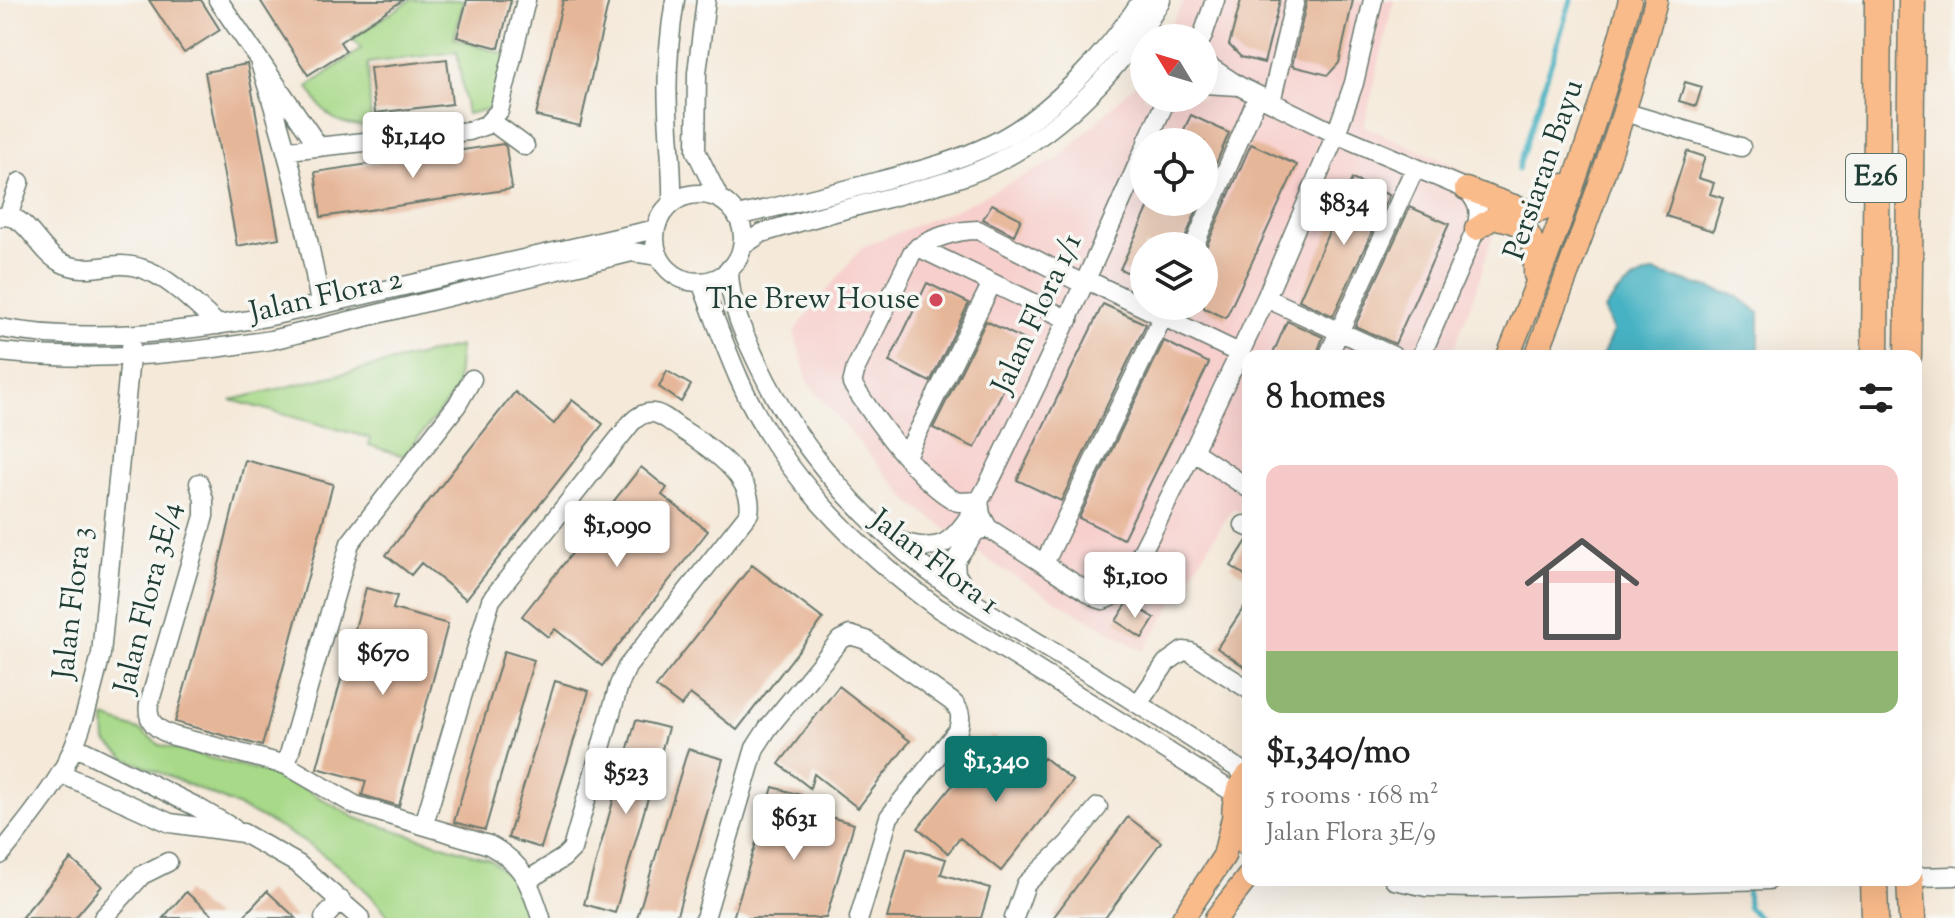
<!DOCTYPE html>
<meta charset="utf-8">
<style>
:root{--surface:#fff;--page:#f6f6f6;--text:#222;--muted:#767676;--line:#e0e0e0;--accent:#0f766e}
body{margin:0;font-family:"Sorts Mill Goudy",serif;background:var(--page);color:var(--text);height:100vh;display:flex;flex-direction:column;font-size:30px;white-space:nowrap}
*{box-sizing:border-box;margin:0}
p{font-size:26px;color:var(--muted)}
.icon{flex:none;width:44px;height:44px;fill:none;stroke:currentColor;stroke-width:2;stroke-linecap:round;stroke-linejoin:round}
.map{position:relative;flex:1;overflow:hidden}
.panel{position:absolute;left:1242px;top:350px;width:680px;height:536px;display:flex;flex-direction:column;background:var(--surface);border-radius:16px;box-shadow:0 8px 32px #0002}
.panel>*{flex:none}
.needle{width:52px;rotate:308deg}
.tools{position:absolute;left:1130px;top:24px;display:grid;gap:16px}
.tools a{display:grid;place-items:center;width:88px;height:88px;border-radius:50%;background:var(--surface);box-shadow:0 8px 32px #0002;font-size:40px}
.price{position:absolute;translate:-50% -68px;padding:0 18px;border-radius:8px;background:#fff;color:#222;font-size:26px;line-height:52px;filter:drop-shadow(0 2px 4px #0008)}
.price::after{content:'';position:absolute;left:50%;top:48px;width:24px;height:18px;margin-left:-12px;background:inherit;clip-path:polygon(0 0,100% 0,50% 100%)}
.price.active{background:var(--accent);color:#fff}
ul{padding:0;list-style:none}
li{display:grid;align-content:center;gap:16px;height:424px;padding:0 24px}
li+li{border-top:2px solid var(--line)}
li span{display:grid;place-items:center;height:248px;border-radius:16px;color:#555}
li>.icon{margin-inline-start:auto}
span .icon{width:144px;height:144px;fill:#fffc;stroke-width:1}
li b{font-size:34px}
h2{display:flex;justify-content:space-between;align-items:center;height:96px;padding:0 24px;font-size:34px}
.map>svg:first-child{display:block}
.built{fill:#f7d0ce;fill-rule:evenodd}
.green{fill:#a7d988;stroke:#638b5e;stroke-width:2}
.water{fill:#46b2c3;stroke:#32787c;stroke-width:2}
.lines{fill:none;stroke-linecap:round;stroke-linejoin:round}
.stream{stroke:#46b2c3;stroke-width:5}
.building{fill:#e6b698}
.minor-casing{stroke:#6a796e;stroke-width:21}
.major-casing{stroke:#6a796e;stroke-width:25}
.highway-casing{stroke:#6a796e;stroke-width:29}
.minor{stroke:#fff;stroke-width:18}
.major{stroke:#fabb8b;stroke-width:22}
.highway{stroke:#fabb8b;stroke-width:26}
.poi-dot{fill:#d1495b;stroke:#f6f6f2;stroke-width:3}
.labels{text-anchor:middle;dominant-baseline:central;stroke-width:7;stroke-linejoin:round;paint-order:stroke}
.shield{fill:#f6f6f2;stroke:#60746d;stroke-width:2}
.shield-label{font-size:28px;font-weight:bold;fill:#1f3d34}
.street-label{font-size:30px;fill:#1f3d34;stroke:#f6f6f2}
.poi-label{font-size:30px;fill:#1f3d34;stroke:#f6f6f2;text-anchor:end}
</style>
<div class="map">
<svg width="1955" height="918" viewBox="0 0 1955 918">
<rect width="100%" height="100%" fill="#f6f6f2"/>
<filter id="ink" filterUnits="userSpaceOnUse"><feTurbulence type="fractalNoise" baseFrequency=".0125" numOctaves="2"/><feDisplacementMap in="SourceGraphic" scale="16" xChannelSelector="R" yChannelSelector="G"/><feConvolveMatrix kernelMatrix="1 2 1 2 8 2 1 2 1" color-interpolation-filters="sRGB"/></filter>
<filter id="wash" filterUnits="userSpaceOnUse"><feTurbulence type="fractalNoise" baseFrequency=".006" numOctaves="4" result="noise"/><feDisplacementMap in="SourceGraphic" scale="32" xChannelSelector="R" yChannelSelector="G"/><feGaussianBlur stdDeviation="1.8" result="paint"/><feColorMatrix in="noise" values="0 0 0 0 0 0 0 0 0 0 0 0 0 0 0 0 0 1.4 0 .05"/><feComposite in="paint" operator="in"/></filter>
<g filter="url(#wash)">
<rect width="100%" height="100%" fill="#f5e9d9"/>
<!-- built -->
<path class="built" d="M1184 0H1394L1364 126 1460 168 1504 198 1476 290 1451 356H1248V517L1233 508 1143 651 995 565 910 502 808 383 794 331 862 247 961 207 1061 157 1136 83 1144 71V98H1204V38H1164ZM1144 142H1204V202H1144ZM1144 246H1204V306H1144Z"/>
<!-- green -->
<path class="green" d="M411 0H464L454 38 510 56 502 89 488 109 467 114 457 52 368 63 371 127C334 125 327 118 308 87L361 49 352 38Z
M460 346 456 391 404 456 369 445 370 438 231 400Z
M105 718 141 731 160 745 284 777 356 818 491 860 518 884 528 918H390C327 835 219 798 127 759L106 742Z"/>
<!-- water -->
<path class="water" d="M1654 272 1737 296 1759 313V356H1602L1613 331 1604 310C1619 290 1630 279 1654 272Z"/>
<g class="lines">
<!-- stream -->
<path class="stream" d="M1518 169 1571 0
M1747 885 1748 908 1760 918"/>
</g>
<g id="blocks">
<!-- building -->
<path class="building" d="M149 0H201L220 30 184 53Z
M260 0H403L340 42 346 51 308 75Z
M467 0H511L499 48 457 37Z
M563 0H609L580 126 536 116Z
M1241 0H1280L1264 63 1241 57 1229 45Z
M1307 0H1353L1339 63 1328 75 1292 66Z
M447 59 452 104 375 113 370 68Z
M247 64 279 238 237 246 205 72Z
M1685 82 1702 87 1696 106 1679 101Z
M1191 115 1229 133 1204 192V142H1178Z
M503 144 506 147 512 189 321 217 315 172Z
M1251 144 1297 165 1226 318 1204 308V252Z
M1687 151 1705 157 1698 178 1714 183 1710 194 1723 198 1713 231 1666 216Z
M1352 179 1389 195 1333 316 1299 300Z
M1151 202H1200L1182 246H1144V280L1120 269Z
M992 204 1021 219 1014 235 983 219Z
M1410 207 1449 224 1395 344 1355 326Z
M927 283 969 303 930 382 889 362Z
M1103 304 1146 324 1061 501 1017 480Z
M986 321 1027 341 975 448 933 428Z
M1287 321 1323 337 1316 356H1272Z
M1164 341 1209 363 1123 539 1079 518Z
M667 371 691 385 681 402 659 387Z
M515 392 554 424 572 400 603 424 466 599 421 563 411 575 386 555Z
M245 460 333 484 262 746 175 722 218 569Z
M641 467 667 488 662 495 708 531 602 666 555 629 548 637 522 616Z
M1248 539V577L1231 566Z
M752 565 823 619 737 730 690 694 681 706 656 687Z
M366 588 397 596 393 609 448 624 399 806 362 795 366 781 317 768Z
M1248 601V669L1217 648Z
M1128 602 1155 618 1142 638 1116 621Z
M504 651 534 660 485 830 454 822Z
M555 681 589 691 541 848 508 838Z
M839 686 910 741 858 808 814 774 810 788 779 764Z
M636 720 668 728 615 913 584 904Z
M992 736 1034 770 1044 758 1073 781 1001 871 960 838 948 853 918 828Z
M688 749 723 759 676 918H637Z
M773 787 807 797 803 809 854 824 826 918H733Z
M1128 817 1161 842 1105 918H1053Z
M907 848 946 859 941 874 990 888 981 918H887Z
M71 859 102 886 75 918H21Z
M267 891 296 918H242Z
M186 892 216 918H163Z"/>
</g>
</g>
<g filter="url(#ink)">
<use href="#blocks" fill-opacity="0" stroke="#6a796e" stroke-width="2"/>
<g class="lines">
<defs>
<path id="minor" d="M218 0 319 147
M706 0 697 73 696 151 719 198
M1202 38 1215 0
M259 60C285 141 307 221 320 304
M1204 63 1239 86 1336 134 1466 189C1479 203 1481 211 1476 229L1421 356
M1204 84 1239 86
M1271 102 1295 0
M1624 112 1741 147
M491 121 525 146
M1147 142 1167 98
M288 150 469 131 486 125 499 111 526 0
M655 238a44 44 0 1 1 88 0a44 44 0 1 1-88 0Z
M672 203C673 172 669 142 668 111 666 73 669 37 675 0
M8 216 20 182
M737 216C785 205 832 194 879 181 918 171 958 161 994 143 1052 114 1107 53 1142 0
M0 217C25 210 38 251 60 262 82 273 98 266 120 265 159 264 191 301 218 325
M742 246 762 233C805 220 848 208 892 197 927 187 964 179 997 162 1065 128 1124 65 1161 0
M1194 246 1258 96
M918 247 1069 320
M729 269C729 304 744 335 759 366 796 445 859 516 927 570 980 610 1039 643 1095 677 1147 709 1197 742 1248 775
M1087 280 1241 354
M701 282C713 314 725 347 739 379 780 472 856 549 938 608L1236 794
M1266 298 1393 356
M0 328C87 344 180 332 266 317L656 229
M0 352C94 362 177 355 271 340L632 252 659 256
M1328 356 1415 168
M1193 451 1248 488
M906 456 992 283
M199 483 204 500V516L149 704C146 723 158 730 174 736L286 765 355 805 489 845C523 863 530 883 541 918
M979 501 981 515 988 528 1097 598 1103 600 1121 593 1193 451 1266 298 1336 134 1354 83 1373 0
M979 501 958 502C922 486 874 417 852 384L856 368 912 253C927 238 958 230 978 230L1085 285
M1244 525 1248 527
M894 540C909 544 928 550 942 544 971 532 1004 450 1019 421 1063 331 1104 241 1144 150
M1044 564 1168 306
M970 596 956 574 955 561 976 531 988 528
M1138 704 1166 663 1183 651 1190 652 1248 689
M74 746 195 806 233 828
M286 765 350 543 457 405 472 379
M60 773 170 823 243 833 298 864 360 918
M424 824 491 600 631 423C637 417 645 412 653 413 663 414 673 424 681 429 706 445 756 477 749 513L627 667 619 685 572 849 563 858 528 880
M0 855C21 829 42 804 59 776 81 739 91 695 101 654L131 347
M1916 877 1955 876
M1394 880 1426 887 1476 888 1769 880
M103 918 142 875 168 862
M324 918 341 900
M705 918 755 748 768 728 840 640 850 635 866 640 951 701C961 709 962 717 958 730L889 817 859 918
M1014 918 1026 884 1068 844 1098 807"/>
<path id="major" d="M1466 189 1531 212C1549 212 1556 199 1563 185
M1476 229 1493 218C1532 221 1536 241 1535 275
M1508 356C1555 240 1599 121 1630 0
M1536 356C1581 239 1625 122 1656 0
M1248 775C1230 797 1227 825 1248 846
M1183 918 1224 856 1233 818
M1216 918 1248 877"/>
<path id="highway" d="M1875 356 1878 0
M1908 356 1912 0
M1874 880 1875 918
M1910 880 1912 918"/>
</defs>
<!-- minor casing -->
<use href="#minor" class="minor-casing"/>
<!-- major casing -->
<use href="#major" class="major-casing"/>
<!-- highway casing -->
<use href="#highway" class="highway-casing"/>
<!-- minor -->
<use href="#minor" class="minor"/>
<!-- major -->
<use href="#major" class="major"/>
<!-- highway -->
<use href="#highway" class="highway"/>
</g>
</g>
<!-- markers -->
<circle class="poi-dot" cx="936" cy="300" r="8"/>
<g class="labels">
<!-- shield labels -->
<rect class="shield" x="1846" y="154" width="60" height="48" rx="6"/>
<g class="shield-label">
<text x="1876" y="178">E26</text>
</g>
<!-- street labels -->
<g class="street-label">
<text transform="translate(1545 170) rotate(-71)">Persiaran Bayu</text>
<text transform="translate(326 297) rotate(-13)">Jalan Flora 2</text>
<text transform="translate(1038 314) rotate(-65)">Jalan Flora 1/1</text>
<text transform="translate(934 563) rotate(37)">Jalan Flora 1</text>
<text transform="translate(149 598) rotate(-76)">Jalan Flora 3E/4</text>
<text transform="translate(74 603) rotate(-83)">Jalan Flora 3</text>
</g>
<!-- poi labels -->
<g class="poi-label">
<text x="920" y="300">The Brew House</text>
</g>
</g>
</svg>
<div class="tools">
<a><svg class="needle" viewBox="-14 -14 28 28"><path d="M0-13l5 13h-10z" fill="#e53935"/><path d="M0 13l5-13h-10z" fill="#767676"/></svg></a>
<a><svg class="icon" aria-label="locate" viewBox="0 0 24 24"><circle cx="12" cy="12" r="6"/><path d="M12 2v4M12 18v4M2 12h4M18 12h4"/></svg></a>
<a><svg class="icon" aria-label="layers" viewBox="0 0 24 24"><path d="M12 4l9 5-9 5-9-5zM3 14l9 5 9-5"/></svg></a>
</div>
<b class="price" style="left:413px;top:180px">$1,140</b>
<b class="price" style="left:1344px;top:247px">$834</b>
<b class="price" style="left:617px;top:569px">$1,090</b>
<b class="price" style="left:1135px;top:620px">$1,100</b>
<b class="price" style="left:383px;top:697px">$670</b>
<b class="price active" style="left:996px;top:804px">$1,340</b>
<b class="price" style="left:626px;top:816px">$523</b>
<b class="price" style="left:794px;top:862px">$631</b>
<section class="panel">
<h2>8 homes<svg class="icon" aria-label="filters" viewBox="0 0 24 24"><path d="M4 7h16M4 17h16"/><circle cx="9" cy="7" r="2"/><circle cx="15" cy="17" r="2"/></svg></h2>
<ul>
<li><span style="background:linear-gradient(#f6c9c9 75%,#8fb573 0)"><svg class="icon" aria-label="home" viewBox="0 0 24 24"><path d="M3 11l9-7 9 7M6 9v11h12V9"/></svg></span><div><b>$1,340/mo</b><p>5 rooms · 168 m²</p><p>Jalan Flora 3E/9</p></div></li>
</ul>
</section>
</div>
